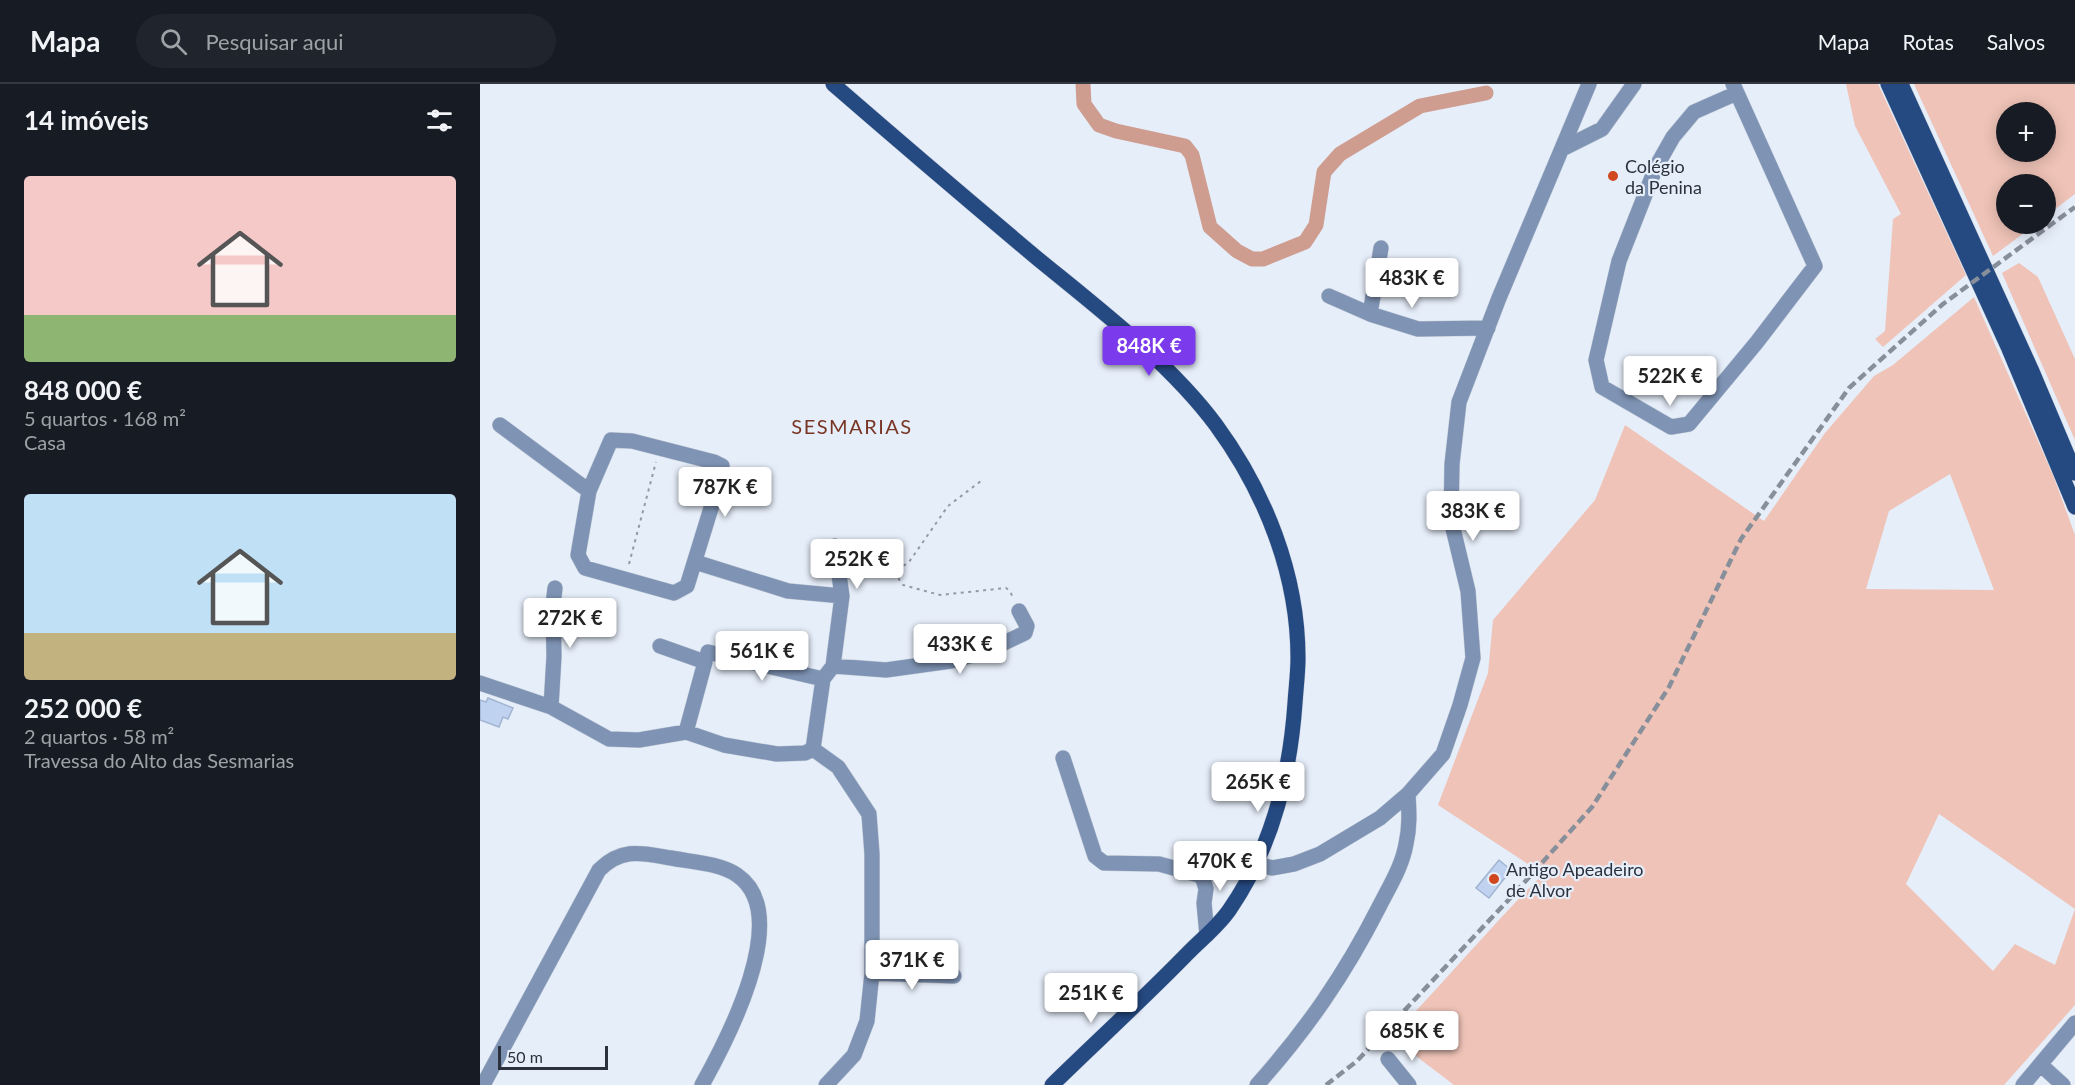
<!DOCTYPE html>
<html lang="pt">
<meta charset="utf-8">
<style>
:root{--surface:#171b24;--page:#20242c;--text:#f1f3f6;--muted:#9ea1a6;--line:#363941;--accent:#7c3aed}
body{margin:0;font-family:Lato,sans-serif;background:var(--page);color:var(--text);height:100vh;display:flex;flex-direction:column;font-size:22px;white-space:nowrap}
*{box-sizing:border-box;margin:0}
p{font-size:20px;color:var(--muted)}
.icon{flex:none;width:33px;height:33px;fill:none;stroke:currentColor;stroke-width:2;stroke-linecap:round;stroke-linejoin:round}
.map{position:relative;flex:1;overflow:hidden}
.details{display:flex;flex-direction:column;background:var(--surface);width:480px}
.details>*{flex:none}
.buttons{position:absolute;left:1516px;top:18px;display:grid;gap:12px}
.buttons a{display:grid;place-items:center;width:60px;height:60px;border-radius:50%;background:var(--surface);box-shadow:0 3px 15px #0003;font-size:30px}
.scale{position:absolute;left:18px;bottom:15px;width:110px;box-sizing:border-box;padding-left:6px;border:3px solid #2b323e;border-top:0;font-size:16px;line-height:21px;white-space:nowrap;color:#2b323e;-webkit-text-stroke:4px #e6eefa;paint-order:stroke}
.price{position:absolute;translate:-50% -51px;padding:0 14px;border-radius:6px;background:#fff;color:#222;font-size:20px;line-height:39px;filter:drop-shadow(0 2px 3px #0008)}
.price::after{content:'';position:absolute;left:50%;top:36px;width:18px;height:14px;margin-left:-9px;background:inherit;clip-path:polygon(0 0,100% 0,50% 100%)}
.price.active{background:var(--accent);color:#fff}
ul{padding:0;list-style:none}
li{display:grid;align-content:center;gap:12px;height:318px;padding:0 24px}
li span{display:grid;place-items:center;height:186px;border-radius:6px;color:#555}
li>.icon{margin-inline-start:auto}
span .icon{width:108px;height:108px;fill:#fffc;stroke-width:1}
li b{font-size:26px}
h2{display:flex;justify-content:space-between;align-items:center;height:72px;padding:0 24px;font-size:26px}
header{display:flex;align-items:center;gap:36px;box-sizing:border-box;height:84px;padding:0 30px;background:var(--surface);border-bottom:2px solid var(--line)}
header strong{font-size:28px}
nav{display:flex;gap:33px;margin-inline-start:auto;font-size:21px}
.search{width:420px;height:54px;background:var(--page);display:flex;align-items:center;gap:15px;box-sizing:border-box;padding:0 21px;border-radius:33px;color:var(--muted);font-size:22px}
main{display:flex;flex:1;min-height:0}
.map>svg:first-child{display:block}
.green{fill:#efc3b7;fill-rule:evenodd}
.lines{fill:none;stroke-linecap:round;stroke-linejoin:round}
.canal{stroke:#ce9d90;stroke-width:15}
.building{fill:#bfd3f1;stroke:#a1b4d1;stroke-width:1.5}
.minor-casing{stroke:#c4ccd8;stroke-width:16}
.major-casing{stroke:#c4ccd8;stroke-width:16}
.path{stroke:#929aa6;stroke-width:2;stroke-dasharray:3 4.5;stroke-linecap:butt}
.minor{stroke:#7f94b5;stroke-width:15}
.major{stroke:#254981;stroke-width:15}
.rail{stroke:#878f9b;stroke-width:4.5;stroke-dasharray:9 4.5;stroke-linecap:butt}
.poi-dot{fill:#d04720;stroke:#e6eefa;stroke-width:2}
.labels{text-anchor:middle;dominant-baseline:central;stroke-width:4.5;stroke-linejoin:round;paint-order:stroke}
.poi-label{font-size:18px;fill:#2b323e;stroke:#e6eefa;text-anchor:start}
.neighbourhood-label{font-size:20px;letter-spacing:1.5px;fill:#793523;stroke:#e6eefa}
</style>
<header>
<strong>Mapa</strong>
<div class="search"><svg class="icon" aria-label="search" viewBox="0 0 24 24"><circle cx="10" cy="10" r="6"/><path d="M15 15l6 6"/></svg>Pesquisar aqui</div>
<nav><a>Mapa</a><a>Rotas</a><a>Salvos</a></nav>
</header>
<main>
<section class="details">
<h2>14 imóveis<svg class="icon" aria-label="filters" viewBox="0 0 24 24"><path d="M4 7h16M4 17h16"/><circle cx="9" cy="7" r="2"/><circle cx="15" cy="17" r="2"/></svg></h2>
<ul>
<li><span style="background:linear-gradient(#f6c9c9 75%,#8fb573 0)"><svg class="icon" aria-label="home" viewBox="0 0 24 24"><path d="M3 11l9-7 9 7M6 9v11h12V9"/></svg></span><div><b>848 000 €</b><p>5 quartos · 168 m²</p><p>Casa</p></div></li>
<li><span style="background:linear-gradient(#bfe0f5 75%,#c2b280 0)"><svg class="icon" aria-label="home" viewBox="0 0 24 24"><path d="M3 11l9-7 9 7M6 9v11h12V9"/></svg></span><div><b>252 000 €</b><p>2 quartos · 58 m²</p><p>Travessa do Alto das Sesmarias</p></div></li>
</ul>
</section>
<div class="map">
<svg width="1595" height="1001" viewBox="0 0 1595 1001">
<rect width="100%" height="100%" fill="#e6eefa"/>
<!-- green -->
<path class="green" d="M1366 0H1398L1486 191 1403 263 1395 255 1405 247 1413 135 1421 130 1375 42Z
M1434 0H1595V110L1566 132V100H1527V140H1556L1513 172ZM1566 28V68H1527V28Z
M1539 179 1558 193 1595 275V356L1522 189Z
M1494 213 1573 391 1595 451V921L1524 1001H974L911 953C963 900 1010 843 1063 790L958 721 1008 589 1013 536 1115 416 1145 341 1284 437 1345 349 1394 292 1413 281ZM1470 390 1514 506 1386 505 1409 427ZM1459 730 1595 825 1575 881 1535 860 1513 887 1426 800Z"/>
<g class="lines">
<!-- canal -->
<path class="canal" d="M603 0 604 20 619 41 636 47 705 62 712 71 730 143 757 167 772 175H783L825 158 836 141 844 88 860 70 940 22 1006 9"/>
</g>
<!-- building -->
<path class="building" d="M8 614 33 624 28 635 23 633 19 643 0 636V616L6 618Z
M1019 776 1031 786 1009 814 996 804Z"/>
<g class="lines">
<defs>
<path id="minor" d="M1253 0 1257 9 1335 182 1277 258 1209 340 1191 343 1122 303 1116 276 1139 177 1176 83 1193 53 1214 28 1257 9
M1082 65 1122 45 1154 0
M901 164 890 230 938 245 1008 244
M849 212 890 230
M20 341 109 407 131 356 152 357 234 378 242 382 240 395 207 502 194 509 105 484 98 471 109 407
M355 462 362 512
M215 478 308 507 362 512 353 582 343 595 333 665
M180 562 225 578 206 648
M228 568 343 595
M353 582 406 586 471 577 507 567 545 549 547 542 539 527
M0 599 71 623 129 655 159 656 206 648 244 661 297 670 325 669 333 665 358 683 389 730 392 770V889L387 937 374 971 346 1001
M71 623 74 572 73 521 75 504
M583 674 615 772 624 779 679 780 719 791 723 795 726 805 724 819 727 851
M775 779 792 784 814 780 840 770 900 734 928 710 963 670 980 621 993 574 988 507 971 436 972 380 979 318 1019 214 1109 0
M392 889 474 892
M908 975 929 1001
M1561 981 1583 1001
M3 1001 119 786C142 763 162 769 191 774 212 778 239 779 257 791 314 830 247 956 222 1001
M777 1001C827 945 865 890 899 823 909 803 922 783 926 760 930 743 929 727 928 710
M1543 1001 1595 939"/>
<path id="major" d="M353 0C421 59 489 117 558 175 618 224 690 279 736 341 785 408 818 490 818 574 818 589 816 604 815 619 810 691 791 765 750 825 738 843 720 856 706 871 662 916 616 958 572 1001
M1408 0 1529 265 1595 423
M1421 0 1551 285 1595 389"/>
</defs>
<!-- minor casing -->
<use href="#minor" class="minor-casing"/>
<!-- major casing -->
<use href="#major" class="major-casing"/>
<!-- path -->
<path class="path" d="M149 480 176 378
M373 488 400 490 414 488 429 478 468 422 501 397
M414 488 423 501 460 511 526 504 530 507 533 514"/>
<!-- minor -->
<use href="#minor" class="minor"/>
<!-- major -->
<use href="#major" class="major"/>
<!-- rail -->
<path class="rail" d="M846 1001 877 977 1034 810 1112 723 1189 603 1261 455 1369 304 1463 220 1595 123"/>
</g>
<!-- markers -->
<g class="poi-dot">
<circle cx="1133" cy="92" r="6"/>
<circle cx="1014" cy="795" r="6"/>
</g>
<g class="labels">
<!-- poi labels -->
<g class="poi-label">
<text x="1145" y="82">Colégio<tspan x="1145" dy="21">da Penina</tspan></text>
<text x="1026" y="785">Antigo Apeadeiro<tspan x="1026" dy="21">de Alvor</tspan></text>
</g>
<!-- neighbourhood labels -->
<g class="neighbourhood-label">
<text x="372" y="342">SESMARIAS</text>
</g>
</g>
</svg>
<div class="buttons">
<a>+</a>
<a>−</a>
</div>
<div class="scale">50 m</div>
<b class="price" style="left:932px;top:225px">483K €</b>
<b class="price active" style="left:669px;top:293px">848K €</b>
<b class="price" style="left:1190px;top:323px">522K €</b>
<b class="price" style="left:245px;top:434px">787K €</b>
<b class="price" style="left:993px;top:458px">383K €</b>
<b class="price" style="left:377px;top:506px">252K €</b>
<b class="price" style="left:90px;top:565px">272K €</b>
<b class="price" style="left:480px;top:591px">433K €</b>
<b class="price" style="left:282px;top:598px">561K €</b>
<b class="price" style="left:778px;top:729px">265K €</b>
<b class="price" style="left:740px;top:808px">470K €</b>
<b class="price" style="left:432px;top:907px">371K €</b>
<b class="price" style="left:611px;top:940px">251K €</b>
<b class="price" style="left:932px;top:978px">685K €</b>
</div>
</main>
